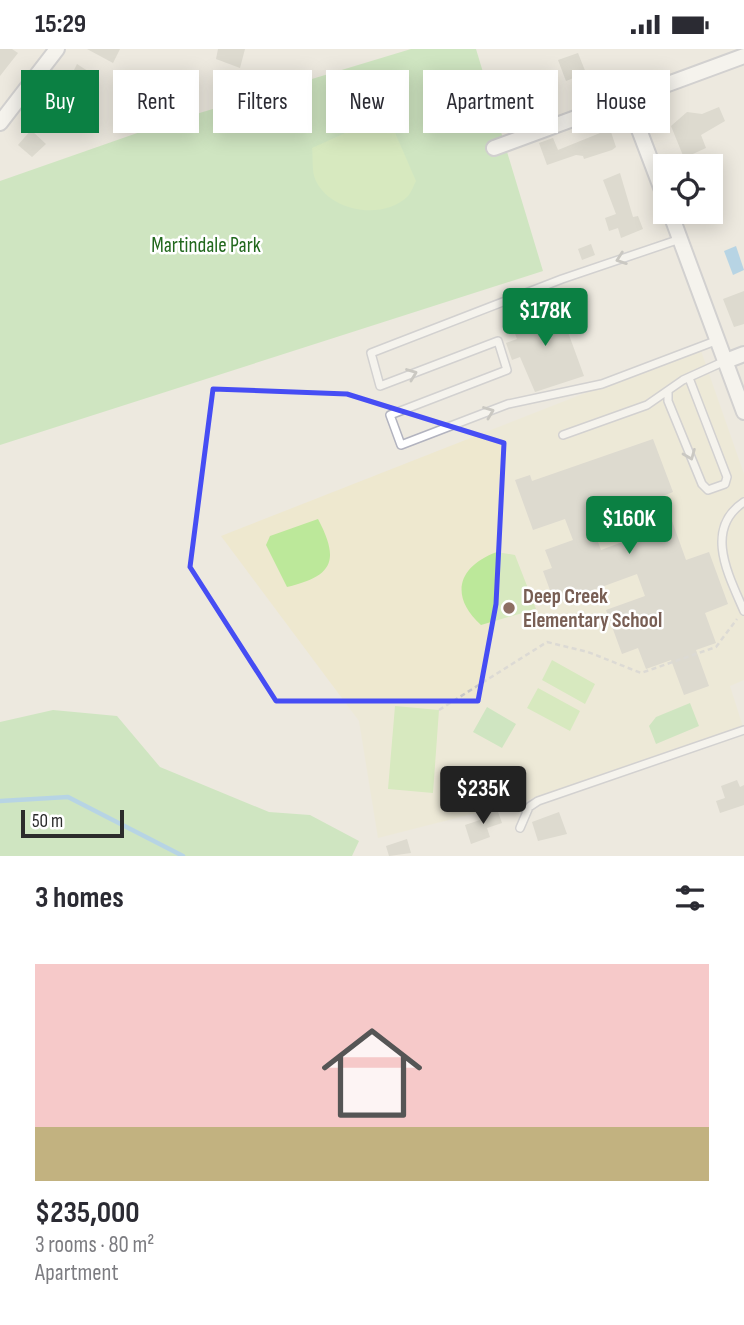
<!DOCTYPE html>
<meta charset="utf-8">
<style>
:root{--surface:#fff;--page:#f2f2f3;--text:#2b2b33;--muted:#7c7c81;--accent:#0b8043}
body{margin:0;font-family:"Sofia Sans Condensed",sans-serif;background:var(--page);color:var(--text);height:100vh;display:flex;flex-direction:column;font-size:26px;white-space:nowrap}
*{box-sizing:border-box;margin:0}
p{font-size:23px;color:var(--muted)}
.icon{flex:none;width:38px;height:38px;fill:none;stroke:currentColor;stroke-width:2;stroke-linecap:round;stroke-linejoin:round}
.map{position:relative;height:807px;overflow:hidden}
.side{display:flex;flex-direction:column;background:var(--surface);flex:1}
.side>*{flex:none}
.top-card{position:absolute;left:21px;top:21px;width:704px;height:63px;display:flex;gap:14px}
.buttons{position:absolute;left:653px;top:105px;display:grid;gap:14px}
.buttons a{display:grid;place-items:center;width:70px;height:70px;border-radius:0px;background:var(--surface);box-shadow:0 4px 18px #0003;font-size:35px}
.scale{position:absolute;left:21px;bottom:18px;width:103px;box-sizing:border-box;padding-left:7px;border:4px solid #2c2c2c;border-top:0;font-size:19px;line-height:24px;white-space:nowrap;color:#2c2c2c;-webkit-text-stroke:5px #fff;paint-order:stroke}
.price{position:absolute;translate:-50% -60px;padding:0 16px;border-radius:7px;background:var(--accent);color:#fff;font-size:23px;line-height:46px;filter:drop-shadow(0 2px 4px #0008)}
.price::after{content:'';position:absolute;left:50%;top:42px;width:21px;height:16px;margin-left:-10px;background:inherit;clip-path:polygon(0 0,100% 0,50% 100%)}
.price.active{background:#222;color:#fff}
ul{padding:0;list-style:none}
li{display:grid;align-content:center;gap:14px;height:371px;padding:0 35px}
li span{display:grid;place-items:center;height:217px;border-radius:0px;color:#555}
li>.icon{margin-inline-start:auto}
span .icon{width:126px;height:126px;fill:#fffc;stroke-width:1}
li b{font-size:30px}
h2{display:flex;justify-content:space-between;align-items:center;height:84px;padding:0 35px;font-size:30px}
.tag{padding:0 24px;border-radius:0px;background:var(--surface);box-shadow:0 4px 18px #0003;font-size:24px;line-height:63px}
.tag.active{background:var(--accent);color:#fff}
.status{display:flex;justify-content:space-between;align-items:center;height:49px;padding:0 35px;background:var(--surface);direction:ltr}
.status svg{height:19px;fill:currentColor}
.map>svg:first-child{display:block}
.education{fill:#eee8cf}
.green{fill:#abe19e}
.pitch{fill:#bce89a}
.water{fill:#77bbeb}
.lines{fill:none;stroke-linecap:round;stroke-linejoin:round}
.stream{stroke:#77bbeb;stroke-width:4.5}
.building{fill:#c9c7bd;fill-rule:evenodd}
.lane-casing{stroke:#b2b3bf;stroke-width:10}
.street-casing{stroke:#b2b3bf;stroke-width:18}
.path{stroke:#c8c8c8;stroke-width:2.5;stroke-dasharray:5 3.5;stroke-linecap:butt}
.lane{stroke:#fff;stroke-width:7}
.street{stroke:#fff;stroke-width:14}
.oneway{stroke:#a0a0a0}
.marked{fill:none;stroke:#464df4;stroke-width:5;stroke-linejoin:round}
.education-dot{fill:#8d6e63;stroke:#fff;stroke-width:2.5}
.labels{text-anchor:middle;dominant-baseline:central;stroke-width:5;stroke-linejoin:round;paint-order:stroke}
.park-label{font-size:21px;fill:#22681d;stroke:#fff}
.education-label{font-size:21px;font-weight:bold;fill:#785e54;stroke:#fff;text-anchor:start}
</style>
<div class="status"><b>15:29</b><svg viewBox="0 0 49 12"><path d="M0 12V9h3v3zM5 12V6h3v6zM10 12V3h3v9zM15 12V0h3v12zM26 1h20v11H26zM47 4h2v5h-2z"/></svg></div>
<div class="map">
<svg width="744" height="807" viewBox="0 0 744 807">
<rect width="100%" height="100%" fill="#ede9df"/>
<!-- education -->
<path class="education" d="M700 299 744 425V631L730 637 744 681 581 737 378 789 359 672 221 487Z"/>
<!-- green -->
<path class="green" d="M411 0H476L543 222 0 396V132L163 75Z
M690 654 699 677 656 695 649 677 656 668Z
M487 658 516 675 502 699 473 683Z
M53 661 117 667 160 718 269 763 310 766 359 792 352 807H0V673Z"/>
<!-- pitch -->
<path class="pitch" d="M387 65 416 132C414 136 411 144 408 147 383 173 325 162 314 127 312 118 313 107 312 99Z
M318 470C340 512 333 527 287 538L266 496 270 487Z
M497 503 515 506 536 560 481 576C449 547 458 517 497 503Z
M552 611 595 635 585 655 542 631Z
M538 639 580 662 570 682 527 659Z
M395 657 439 661 433 744 388 740Z"/>
<!-- water -->
<path class="water" d="M736 197 744 221 733 226 724 202Z"/>
<g class="lines">
<!-- stream -->
<path class="stream" d="M0 752 68 748 183 807"/>
</g>
<!-- building -->
<path class="building" d="M0 0H12L18 4 0 27Z
M87 0H120L113 14Z
M218 0H245L240 19 216 10Z
M578 4 586 24 566 32 558 11Z
M77 15 97 28 87 43 69 31Z
M61 48 74 59 62 73 49 61Z
M719 58 725 72 701 86 706 99 684 109 671 77 687 63 702 65Z
M610 80 616 98 612 101 584 110 583 107 576 106 547 116 539 94 553 89 558 101Z
M31 81 46 95 32 108 18 96Z
M620 124 633 168 638 167 643 180 621 189 618 179 609 182 605 169 616 165 603 131Z
M591 195 595 206 582 211 578 200Z
M744 242V275L734 278 723 250Z
M557 253 584 327 535 343 520 308 512 311 506 294 517 290 510 271Z
M653 390 673 443 663 447 686 511 709 503 728 555 705 564 716 594 696 601 709 637 684 646 671 611 646 620 638 599 622 605 606 561 645 547 637 525 555 555 543 522 552 519 545 501 573 491 565 470 533 481 515 431 530 426 532 432ZM612 457 625 492 601 501 588 466Z
M737 731 740 738 744 736V756L720 764 716 752 725 749 721 737Z
M497 760 502 774 487 779 490 788 471 795 465 776 483 770 482 765Z
M559 763 567 785 538 792 532 773Z
M407 790 411 804 389 807 386 797Z"/>
<g class="lines">
<defs>
<path id="lane" d="M680 190 562 230 371 304 380 337 498 292 507 321 390 366 401 396 508 355 602 335 718 291
M668 342V352L702 435 708 441 725 435 727 428 689 329
M563 386 647 356 683 331 725 312
M744 453C703 480 729 527 744 562
M520 779 529 758 538 752 744 681"/>
<path id="street" d="M627 49 665 149
M0 74 57 0
M494 99 744 7
M670 163 744 363
M726 312 744 305"/>
</defs>
<!-- lane casing -->
<use href="#lane" class="lane-casing"/>
<!-- street casing -->
<use href="#street" class="street-casing"/>
<!-- path -->
<path class="path" d="M439 661 547 593 588 603 641 624 716 598 737 570"/>
<!-- lane -->
<use href="#lane" class="lane"/>
<!-- street -->
<use href="#street" class="street"/>
</g>
<!-- one-way arrows -->
<defs><path id="oneway-chevron" d="M-2-3.5L2.5 0L-2 3.5" fill="none" stroke-width="1.6" stroke-linecap="round" stroke-linejoin="round" transform="scale(1.75)"/></defs>
<g class="oneway">
<use href="#oneway-chevron" transform="translate(621 210) rotate(161)"/>
<use href="#oneway-chevron" transform="translate(412 325) rotate(-21)"/>
<use href="#oneway-chevron" transform="translate(489 363) rotate(-21)"/>
<use href="#oneway-chevron" transform="translate(690 406) rotate(68)"/>
</g>
<!-- marked area -->
<path d="M0 0H744V807H0ZM213 340 347 345 504 394 496 555 478 652H276L190 518Z" fill="#ede9df" fill-opacity=".55" fill-rule="evenodd"/>
<path class="marked" d="M213 340 347 345 504 394 496 555 478 652H276L190 518Z"/>
<!-- markers -->
<circle class="education-dot" cx="509" cy="559" r="7"/>
<g class="labels">
<!-- park labels -->
<g class="park-label">
<text x="206" y="196">Martindale Park</text>
</g>
<!-- education labels -->
<g class="education-label">
<text x="523" y="547">Deep Creek<tspan x="523" dy="24">Elementary School</tspan></text>
</g>
</g>
</svg>
<div class="buttons">
<a><svg class="icon" aria-label="locate" viewBox="0 0 24 24"><circle cx="12" cy="12" r="6"/><path d="M12 2v4M12 18v4M2 12h4M18 12h4"/></svg></a>
</div>
<div class="scale">50 m</div>
<b class="price" style="left:545px;top:299px">$178K</b>
<b class="price" style="left:629px;top:507px">$160K</b>
<b class="price active" style="left:483px;top:777px">$235K</b>
<div class="top-card">
<a class="tag active">Buy</a>
<a class="tag">Rent</a>
<a class="tag">Filters</a>
<a class="tag">New</a>
<a class="tag">Apartment</a>
<a class="tag">House</a>
</div>
</div>
<section class="side">
<h2>3 homes<svg class="icon" aria-label="filters" viewBox="0 0 24 24"><path d="M4 7h16M4 17h16"/><circle cx="9" cy="7" r="2"/><circle cx="15" cy="17" r="2"/></svg></h2>
<ul>
<li><span style="background:linear-gradient(#f6c9c9 75%,#c2b280 0)"><svg class="icon" aria-label="home" viewBox="0 0 24 24"><path d="M3 11l9-7 9 7M6 9v11h12V9"/></svg></span><div><b>$235,000</b><p>3 rooms · 80 m²</p><p>Apartment</p></div></li>
</ul>
</section>
